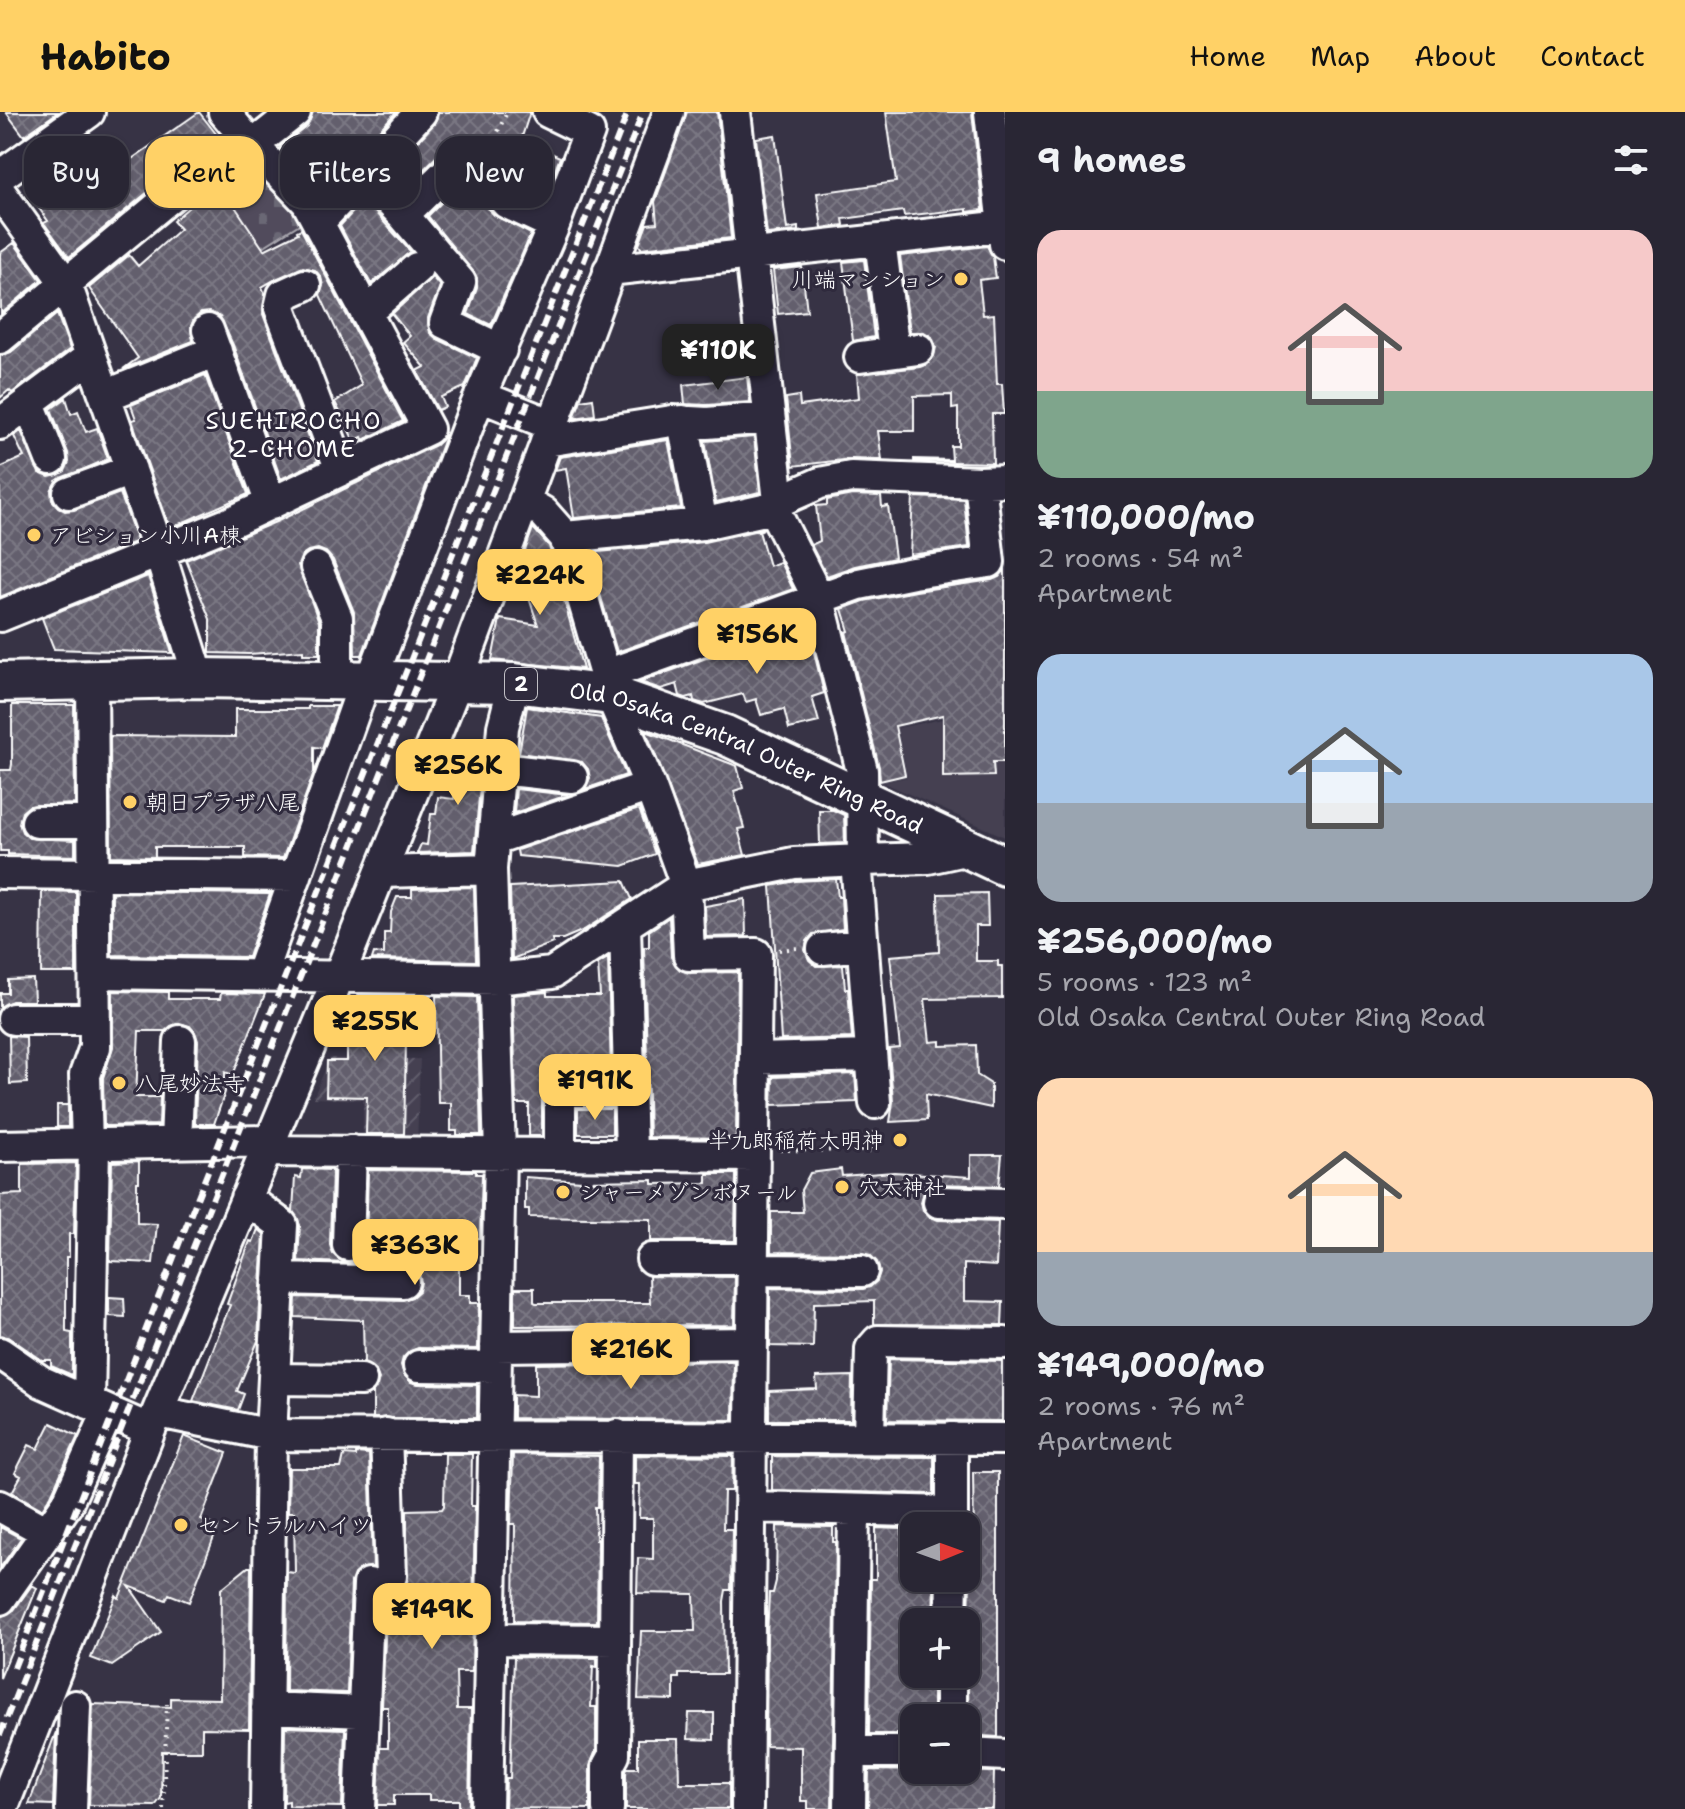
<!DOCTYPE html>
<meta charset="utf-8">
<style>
:root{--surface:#292634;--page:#312e3c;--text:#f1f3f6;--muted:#a5a5ac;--line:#45434f;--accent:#ffd166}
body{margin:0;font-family:"Shantell Sans","Klee One",sans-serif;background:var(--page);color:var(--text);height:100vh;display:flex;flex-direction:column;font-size:30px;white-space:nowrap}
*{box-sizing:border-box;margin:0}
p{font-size:26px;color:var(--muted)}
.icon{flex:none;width:44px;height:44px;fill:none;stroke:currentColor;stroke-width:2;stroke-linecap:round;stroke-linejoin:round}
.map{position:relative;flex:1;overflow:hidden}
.details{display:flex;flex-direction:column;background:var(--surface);width:680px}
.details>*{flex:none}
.banner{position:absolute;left:24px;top:24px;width:760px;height:72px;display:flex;gap:16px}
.needle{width:52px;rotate:89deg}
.buttons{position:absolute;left:900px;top:1400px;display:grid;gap:16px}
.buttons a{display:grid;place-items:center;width:80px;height:80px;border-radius:16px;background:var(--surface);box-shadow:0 2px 6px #0004,0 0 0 2px var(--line);font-size:40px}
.price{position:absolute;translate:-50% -68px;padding:0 18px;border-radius:16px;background:var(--accent);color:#111;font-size:26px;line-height:52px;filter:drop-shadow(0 2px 4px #0008)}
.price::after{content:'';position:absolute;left:50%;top:48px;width:24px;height:18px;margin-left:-12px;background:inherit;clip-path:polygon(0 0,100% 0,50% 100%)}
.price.active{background:#222;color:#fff}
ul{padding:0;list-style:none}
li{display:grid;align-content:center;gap:16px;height:424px;padding:0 32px}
li span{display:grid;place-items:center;height:248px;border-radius:24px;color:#555}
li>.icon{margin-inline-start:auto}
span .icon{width:144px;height:144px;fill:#fffc;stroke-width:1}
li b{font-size:34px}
h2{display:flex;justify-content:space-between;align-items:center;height:96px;padding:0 32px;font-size:34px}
.chip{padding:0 28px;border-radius:24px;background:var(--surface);box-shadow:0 2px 6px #0004,0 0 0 2px var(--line);font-size:28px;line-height:72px}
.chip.active{background:var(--accent);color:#111}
header{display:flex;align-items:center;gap:48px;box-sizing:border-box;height:112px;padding:0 40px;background:var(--accent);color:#111}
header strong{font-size:38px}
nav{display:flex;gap:44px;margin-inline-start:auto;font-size:28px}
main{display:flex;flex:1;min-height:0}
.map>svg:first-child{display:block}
.built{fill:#444051}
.industrial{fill:url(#industrial-furrows)}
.cemetery{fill:url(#cemetery-stones);stroke:#a8a6ae;stroke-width:2}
.building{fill:url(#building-cross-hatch);stroke:#fff;stroke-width:2}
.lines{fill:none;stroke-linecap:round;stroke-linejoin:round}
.minor-casing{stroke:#fff;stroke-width:36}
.major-casing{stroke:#fff;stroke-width:44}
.path{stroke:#fff;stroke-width:4;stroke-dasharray:2 6;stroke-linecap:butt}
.minor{stroke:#2f2a3d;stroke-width:30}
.major{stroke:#2f2a3d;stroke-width:38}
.rail{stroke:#fff;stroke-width:6;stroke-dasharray:12 6;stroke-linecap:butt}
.poi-dot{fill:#ffd166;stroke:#2f2a3d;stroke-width:3}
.labels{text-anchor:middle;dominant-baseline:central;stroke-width:6;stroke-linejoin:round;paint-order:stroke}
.shield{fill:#2f2a3d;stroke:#c1bfc5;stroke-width:2}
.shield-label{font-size:20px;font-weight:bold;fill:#fff}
.poi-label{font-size:22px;fill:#fff;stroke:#2f2a3d;text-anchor:start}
.street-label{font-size:22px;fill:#fff;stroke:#2f2a3d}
.neighbourhood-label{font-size:24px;letter-spacing:2px;fill:#fff;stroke:#2f2a3d}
</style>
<header>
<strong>Habito</strong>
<nav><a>Home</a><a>Map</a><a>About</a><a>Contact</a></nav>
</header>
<main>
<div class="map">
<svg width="1005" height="1697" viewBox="0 0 1005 1697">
<defs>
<pattern id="industrial-furrows" width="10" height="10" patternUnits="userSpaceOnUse" patternTransform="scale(2)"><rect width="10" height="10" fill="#444051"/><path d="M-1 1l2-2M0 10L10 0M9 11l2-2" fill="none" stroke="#605d6b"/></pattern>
<pattern id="cemetery-stones" width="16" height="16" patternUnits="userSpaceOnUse" patternTransform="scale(2)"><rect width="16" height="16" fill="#514c5c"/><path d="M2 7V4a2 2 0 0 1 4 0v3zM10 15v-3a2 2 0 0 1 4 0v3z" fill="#6b6774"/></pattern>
<pattern id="building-cross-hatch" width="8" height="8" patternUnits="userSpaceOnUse" patternTransform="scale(2)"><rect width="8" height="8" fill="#635f6d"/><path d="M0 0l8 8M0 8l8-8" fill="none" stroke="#7a7783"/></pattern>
</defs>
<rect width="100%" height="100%" fill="#373345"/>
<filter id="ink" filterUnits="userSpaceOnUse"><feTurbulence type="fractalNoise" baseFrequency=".0125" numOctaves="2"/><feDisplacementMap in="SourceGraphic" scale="16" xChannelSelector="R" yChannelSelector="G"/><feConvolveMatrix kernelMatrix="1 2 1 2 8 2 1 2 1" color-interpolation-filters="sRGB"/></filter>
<g filter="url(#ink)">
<!-- built -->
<path class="built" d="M1005 565V725L882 670 907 665 897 616 963 603Z"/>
<!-- industrial -->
<path class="industrial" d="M330 946 420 947 417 1034 363 1035V988L313 986Z"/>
<!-- cemetery -->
<path class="cemetery" d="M272 60 309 106 231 155 203 119Z"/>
<!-- building -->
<path class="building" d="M6 0H58L24 24Z
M199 0 217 23 69 145 44 111 48 109 36 92 39 90 24 69 78 30 103 67Z
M313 0H396L322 80 280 35 307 14Z
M438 0H530L521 28 560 45 544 88 518 76 482 35 462 29 447 34 403 78 388 62 434 12Z
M687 0H717L731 126 641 136 639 133 647 112 657 111 655 90Z
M886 0H972L983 98 967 100V97L904 104 903 99 843 107 844 113 822 116 817 81 896 70Z
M775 23 787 117 798 115V119L767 122 756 26Z
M242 49 259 66 232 90 264 138 298 121 297 119 301 117 403 309 363 328 362 325 354 329 335 290 362 273 320 183 323 174 321 165 315 158 303 155 276 167 262 175 265 182 263 202 318 349 281 367 233 233 220 205 210 200 201 201 194 207 191 214 193 229 123 257 138 246 89 176 129 143 138 154 180 117 173 109Z
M463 69 494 103 531 122 491 213 468 202 477 176V166L428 104Z
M364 88 411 140 371 172 340 114Z
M14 131 41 168 1 202 0 141Z
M987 134 993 145 996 166 979 168 983 203 994 202 997 272H1002L1004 302H992L993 351 914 349V347L952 348 951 334H958V296L952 297V283L914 284V319H878L882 348 851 347 793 354 786 286 799 284 800 294 859 286 857 262 920 255 928 252 934 244 936 235 932 225 924 220H910L900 144Z
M864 148 874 225 853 229 843 150Z
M802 155 807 199 778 202 773 158Z
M432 165 440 174 428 206 430 221 437 227 477 246 465 275 441 285 445 295 438 298 417 259 425 255 403 230 410 224 392 202Z
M57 202 70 237 12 281 9 278 0 286V244L11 240Z
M205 263 248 382 170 416 132 308 136 307 131 293Z
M747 265 750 290 707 293 685 292 683 273Z
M66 286 71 302 78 299 86 320 97 316 108 347 56 369 51 379 52 388 58 395 65 399 74 398 120 381 137 429 0 485V356L24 345 14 324 21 319 39 361 49 365 58 363 65 359 69 350 68 341 51 297Z
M593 286 595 303 574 306 581 288Z
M444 324H445L362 543H355L354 500 333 448 326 440 318 437 308 439 302 443 298 453 319 510V542H303V538L249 542 210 541V507L186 448 278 409 436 333Z
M754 325 760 380 716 390 705 329Z
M668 328 681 396 574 406 566 356 555 358 560 345Z
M852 383 881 384 882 395 888 394 895 446 855 454 827 464 811 433 820 429 816 394 827 393V388Z
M913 385 964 387 969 435 910 443Z
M533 416 549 434 583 557 492 548 500 507 538 513 519 456Z
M763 417 759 419 769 454 780 450 793 477 617 540 588 441 704 430Z
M1005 458V650H993L994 664 943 665V603L895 614 905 663 880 669 879 655 846 520 849 519 842 497 864 489 916 479 992 468 999 465Z
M148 464 172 541 54 537 42 506Z
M803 511 808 529 811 528 824 581 812 585 819 610 789 617 784 597 761 603 756 587 746 590 743 582 704 592 694 589 693 584 686 586 680 584 677 572 661 577 640 570Z
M12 593H74L75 692 29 694 22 700 19 711 22 720 29 726 75 728V744L8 742V739H0V658H11L12 652Z
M308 594H337L322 636 314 635V660L283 746 245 745V735H155V745L111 744 110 624 235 625V597H308Z
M527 595 601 606 626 663 585 677 590 666 588 657 582 650 519 641Z
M646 619 737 654 743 676 734 679 744 716 738 717 745 743 698 752Z
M465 630 484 632 474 739 417 741 421 732 427 733 431 702H436L438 685 454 687 458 637Z
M516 677 568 683 514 701Z
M639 697 655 742 623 754 518 744 517 738Z
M819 698H833L844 703 845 731 820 732Z
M836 767 838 785H841L843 817 813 822 807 829 805 838 809 848 816 854 843 853 845 877H848L852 926 781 928 771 774 796 769Z
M624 769 632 787 584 818 563 827H552L553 831 512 847 510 775Z
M474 775 476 849 372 847 374 841 384 842V821H390L391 800 397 785H412V777Z
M42 779 76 780V861H41Z
M112 780 270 782 248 845 112 843Z
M987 781 988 814H976V849H998V854H1002V886L925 887 930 930 940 929V934L976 933 977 963 991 972V996L926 982 927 1008 890 1010 893 990 889 937 900 936 890 844 939 840 938 782Z
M745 787 746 824 706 825 705 794Z
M669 805 671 845 680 858 689 861 738 860 736 1026 649 1025 644 835H649V819Z
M608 846 611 961H560L550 964 545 969 542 978V1024H529V992H516L513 883 547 880V884H600L598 852Z
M33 867 34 889H12L0 895V881H8V868Z
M113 879 168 880V887H220L221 881 265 882 233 963 225 960V980L214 1012H195L198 929 195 920 190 914 180 911 171 914 165 919H139L136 985H160L159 1013 104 1014 103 966 113 935Z
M359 883 407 884 404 1022H366L367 985 326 984 327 949H347V912H360Z
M436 884 477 885 481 1023H457V1019H451V991H438Z
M9 924 26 925 27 971 10 972Z
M855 962 857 990 772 993 773 965Z
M57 993H68V1015H57Z
M578 997H612V1022H578Z
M971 1043H1002L999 1074 939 1072 931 1074 924 1080 921 1090 923 1098 929 1105 938 1108 998 1110 996 1154 964 1152V1189L1003 1190 1002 1213 874 1212V1189L814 1191 813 1235 770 1234V1176L863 1177 870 1175 877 1169 880 1160 877 1150 870 1143 863 1141 771 1140V1100H803L801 1078 810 1061 841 1057 842 1064 894 1060 971 1065Z
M139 1049V1070H137V1111L157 1112 153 1151 110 1149 112 1050Z
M76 1051 74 1122H69V1145H66V1220L72 1221V1263L51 1254V1248H42L10 1226 0 1223V1083L22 1082V1052Z
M302 1057 332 1058 330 1133 333 1142 346 1151 298 1149 300 1113 293 1099 295 1065 301 1066Z
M368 1058 476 1059V1062H482L480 1126 459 1127V1183H470V1191H479L478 1237 418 1236 410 1239 403 1246 401 1253 404 1263 411 1270 418 1272 477 1273V1306H373V1280L379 1267 376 1259 364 1251 363 1208 295 1205 296 1185 403 1188 412 1185 419 1179 421 1170 419 1162 412 1154 349 1151 363 1143 366 1134Z
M707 1062H736L735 1129H651V1107L529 1105V1097H525V1065L582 1069 653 1068V1072L707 1071Z
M258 1117 264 1122 258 1229 237 1279 244 1282 238 1298 193 1289 230 1193 227 1192 250 1129 253 1130Z
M649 1164 735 1165 734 1213 515 1214V1176H534V1190L536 1191H650Z
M109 1185 124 1186 125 1205 109 1204Z
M889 1247 1002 1249V1309L887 1308Z
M734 1249 733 1308 513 1306V1283L536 1284V1252Z
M852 1264 851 1308H769V1279L817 1277 816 1265Z
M51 1311 78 1324 51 1383 42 1397 12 1380 21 1364 15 1361 29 1333 38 1337Z
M184 1324 227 1341 201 1408 218 1415 189 1490 169 1482 166 1488 129 1474 161 1520 112 1554 91 1546 116 1483 119 1486Z
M356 1341 369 1342 373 1455 360 1457 354 1462 351 1470 347 1581 286 1579 287 1460 295 1461 294 1400H288L289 1356H341L344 1343 356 1344Z
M445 1342H472L471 1394H475L472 1560H456L457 1597H471L469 1696H459V1688H429V1683H394V1693H378L380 1636H388V1595H382L387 1481 400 1480 407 1472V1398L442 1397 444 1394Z
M513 1342 599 1344 598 1395H595L596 1428H598L597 1510 514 1509 515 1412H511Z
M635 1343 733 1344 732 1379H724L723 1417H732L731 1478H726L724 1489 725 1562H679V1566H674V1588L638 1587 641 1519H695L694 1482 637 1481 638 1446 653 1447V1406H639L640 1372H635Z
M772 1344 934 1345V1382L772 1378Z
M973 1360H998V1625L966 1623 969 1606 966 1520 969 1510 970 1466 967 1444H970V1427H974Z
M777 1414 833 1415V1430H836L832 1697H808V1689H801V1635L766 1634 767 1525 769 1481H773L776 1469Z
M0 1415 21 1426 0 1456Z
M876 1416 902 1417 901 1450H914V1468H934L933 1510H914V1562H933V1606H914V1622H869L871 1467H876Z
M248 1455H251L249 1617 202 1616V1639H162L161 1686 155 1694 89 1693 93 1592 171 1595V1586L220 1587 221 1477Z
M32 1473 37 1476 0 1566V1505L14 1498Z
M514 1545 597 1546V1555L593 1554 591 1595H596V1638L590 1654V1697L505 1696 506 1666H510Z
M689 1601H714V1628L688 1627Z
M285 1615 345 1617 342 1695 289 1694V1689L284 1690Z
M56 1620 53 1693 29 1692Z
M638 1627H678L679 1671H729V1697H626V1659L627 1656H638Z
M869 1658 994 1660 993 1697H868Z"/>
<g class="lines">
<defs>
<path id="minor" d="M990 0 1005 132
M252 34 295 0
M363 62 403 103 460 170 445 211 501 238
M0 64 89 0
M0 80 66 172 159 439 199 566
M403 103 460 47 469 48 507 91 554 113
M318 111 421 0
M880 128 894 240
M609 158 1005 114
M305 173 283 183 280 196 341 358
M366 201 417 156
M208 218 271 392
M0 226 244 24
M860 245 918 237
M105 284 216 239
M480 284 552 313
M29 291 51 347
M683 309 702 412
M0 312 91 244
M546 329 672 309 707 311 769 306
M69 381 131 358
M524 389 543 400 565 425 702 412 773 396
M779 389 820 371 851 365 980 370
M565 425 611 583 650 674 686 773 689 843 756 842 747 1697
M316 455 337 506V568
M0 504 225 413 428 317 307 90 244 24 224 0
M606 563 859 472 913 461 989 450 980 370 1005 369
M371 569 472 303 554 113 589 20 548 0
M501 657 572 665
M37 710H93
M494 727 650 674
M856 748 875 991
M863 748 928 746 969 737
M381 760 491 757
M0 761 296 764
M625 813 631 1042
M823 837 862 833
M95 861 496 867 552 861 686 773 794 751 863 748 862 659 819 488 773 396 779 389 735 0
M261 862 365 569
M13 907H95
M755 947 871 944
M176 1031 180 929
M0 1034 269 1029
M87 1034 85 963 95 935 92 567
M265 1039 753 1044
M560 1042V979H630
M246 1086 282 1113 271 1323 266 1697
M939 1090 1005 1092
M348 1133 351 1039
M652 1147H752
M752 1158 862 1159
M279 1167 403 1170
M496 1234 751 1231
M0 1241 42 1270 150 1318
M419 1254 495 1255
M274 1267 361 1268
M89 1291 94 1034
M159 1300 271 1323 1005 1327
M386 1322 391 1464
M869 1325 871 1237 878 1229 1005 1231
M0 1394 47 1420
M750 1395 952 1400
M952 1414V1326
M0 1487 67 1392 108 1300
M951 1510 952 1466
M490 1527 615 1528
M267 1596 364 1600
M951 1606V1562
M851 1640H914
M966 1641 1005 1643
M2 1697 150 1318 339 864 457 570 669 0
M71 1697 75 1594
M360 1697 369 1472
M487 1697 500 1041 491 757 503 615 514 571
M608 1697V1654L614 1643 617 1323
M850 1697 854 1398"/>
<g id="major">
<path id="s1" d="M0 570 199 566 514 571 611 583 725 623 1005 754"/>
</g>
</defs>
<!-- minor casing -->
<use href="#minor" class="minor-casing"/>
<!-- major casing -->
<use href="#major" class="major-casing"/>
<!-- path -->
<path class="path" d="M489 32 494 28 507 0
M779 838 798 836
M780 1038 874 1039 875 1014
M163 1697 167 1592"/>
<!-- minor -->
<use href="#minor" class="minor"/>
<!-- major -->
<use href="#major" class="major"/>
<!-- rail -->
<path class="rail" d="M14 1556 181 1127 628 0
M0 1623 643 0"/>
</g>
</g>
<!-- markers -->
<g class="poi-dot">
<circle cx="961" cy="167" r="8"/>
<circle cx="34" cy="423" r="8"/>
<circle cx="130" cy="690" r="8"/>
<circle cx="119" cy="971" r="8"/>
<circle cx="900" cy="1028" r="8"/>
<circle cx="842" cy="1075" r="8"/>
<circle cx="563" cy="1080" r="8"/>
<circle cx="181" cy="1413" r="8"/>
</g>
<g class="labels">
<!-- shield labels -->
<rect class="shield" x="505" y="556" width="32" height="32" rx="6"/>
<g class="shield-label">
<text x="521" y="572">2</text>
</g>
<!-- poi labels -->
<g class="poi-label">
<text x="945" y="167" text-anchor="end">川端マンション</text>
<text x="50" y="423">アビション小川A棟</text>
<text x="146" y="690">朝日プラザ八尾</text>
<text x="135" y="971">八尾妙法寺</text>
<text x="884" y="1028" text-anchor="end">半九郎稲荷大明神</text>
<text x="858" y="1075">穴太神社</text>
<text x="579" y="1080">シャーメゾンボヌール</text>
<text x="197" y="1413">セントラルハイツ</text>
</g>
<!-- street labels -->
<g class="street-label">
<text stroke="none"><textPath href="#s1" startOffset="760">Old Osaka Central Outer Ring Road</textPath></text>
</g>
<!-- neighbourhood labels -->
<g class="neighbourhood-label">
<text x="294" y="309">SUEHIROCHO<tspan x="294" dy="28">2-CHOME</tspan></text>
</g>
</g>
</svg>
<div class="buttons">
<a><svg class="needle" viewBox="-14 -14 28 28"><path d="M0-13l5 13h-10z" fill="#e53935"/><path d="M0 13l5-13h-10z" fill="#a5a5ac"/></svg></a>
<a>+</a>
<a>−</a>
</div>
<b class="price active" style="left:718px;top:280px">¥110K</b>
<b class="price" style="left:540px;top:505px">¥224K</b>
<b class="price" style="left:757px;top:564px">¥156K</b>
<b class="price" style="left:458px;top:695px">¥256K</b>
<b class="price" style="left:375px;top:951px">¥255K</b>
<b class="price" style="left:595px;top:1010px">¥191K</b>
<b class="price" style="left:415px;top:1175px">¥363K</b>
<b class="price" style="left:631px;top:1279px">¥216K</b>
<b class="price" style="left:432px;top:1539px">¥149K</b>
<div class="banner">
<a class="chip">Buy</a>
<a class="chip active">Rent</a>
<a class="chip">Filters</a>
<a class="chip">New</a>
</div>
</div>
<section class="details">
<h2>9 homes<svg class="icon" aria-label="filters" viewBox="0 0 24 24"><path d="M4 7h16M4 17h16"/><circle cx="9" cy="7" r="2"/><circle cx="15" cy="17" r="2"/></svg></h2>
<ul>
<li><span style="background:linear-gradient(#f6c9c9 65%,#7fa58c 0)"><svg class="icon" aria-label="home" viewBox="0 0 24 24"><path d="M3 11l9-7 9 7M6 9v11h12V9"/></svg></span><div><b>¥110,000/mo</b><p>2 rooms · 54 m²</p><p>Apartment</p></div></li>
<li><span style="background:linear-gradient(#a9c7e8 60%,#9aa5b1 0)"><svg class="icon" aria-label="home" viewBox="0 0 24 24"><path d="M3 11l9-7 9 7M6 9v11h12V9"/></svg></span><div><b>¥256,000/mo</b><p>5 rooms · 123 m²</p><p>Old Osaka Central Outer Ring Road</p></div></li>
<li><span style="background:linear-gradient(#ffd9b3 70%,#9aa5b1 0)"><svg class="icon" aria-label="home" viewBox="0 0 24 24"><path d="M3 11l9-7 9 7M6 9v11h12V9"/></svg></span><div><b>¥149,000/mo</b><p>2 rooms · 76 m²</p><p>Apartment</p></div></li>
</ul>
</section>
</main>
